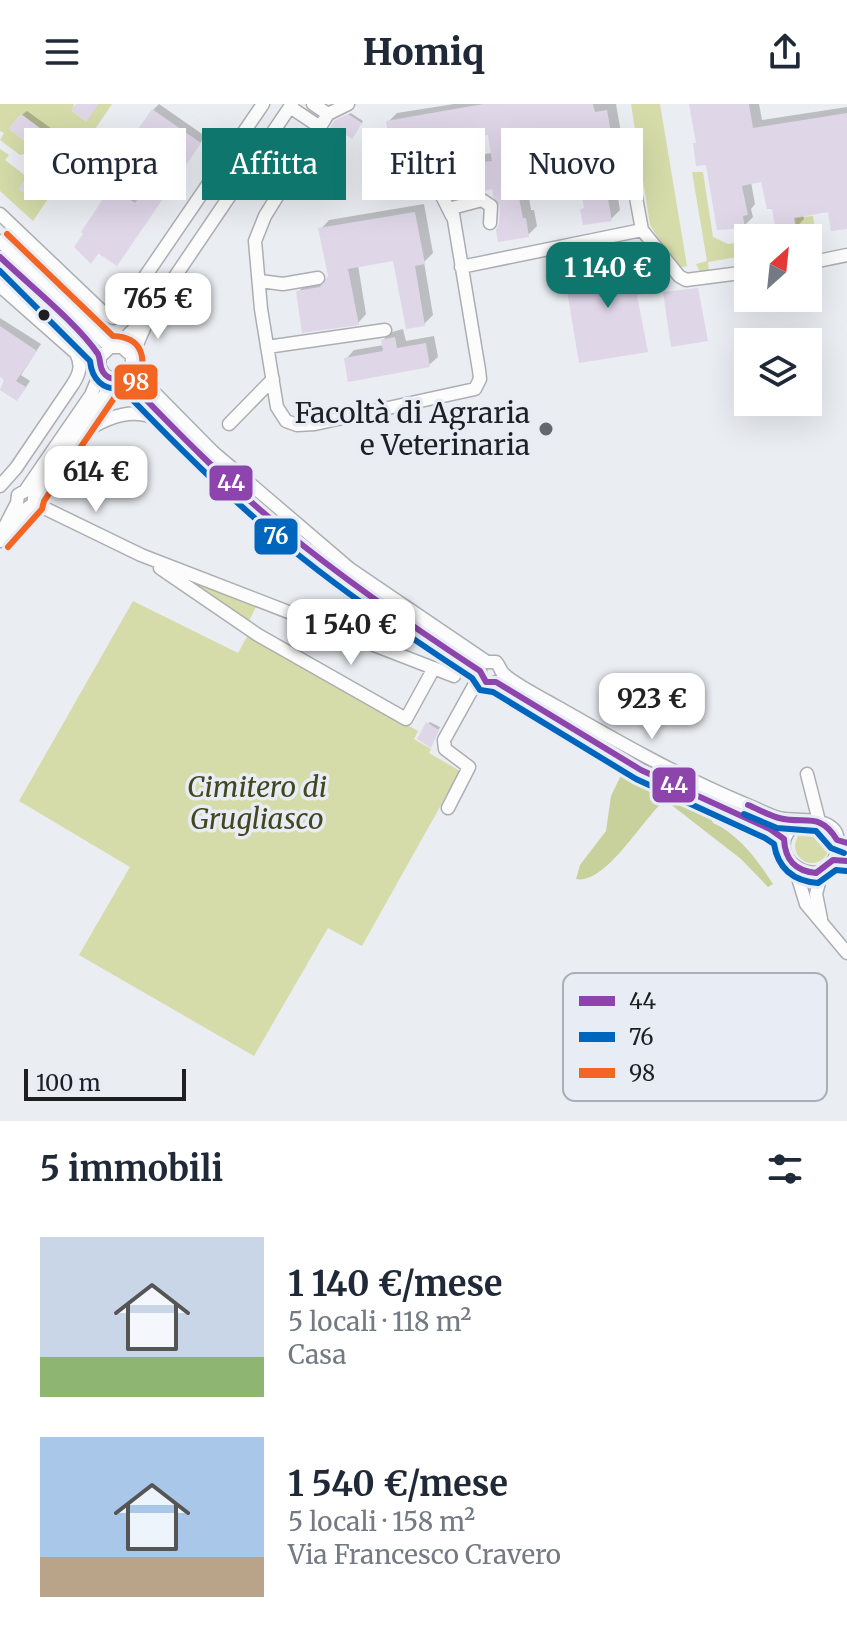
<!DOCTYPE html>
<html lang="it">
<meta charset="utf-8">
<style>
:root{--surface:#fff;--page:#f6f6f7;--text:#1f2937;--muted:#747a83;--accent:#0f766e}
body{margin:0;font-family:Merriweather,serif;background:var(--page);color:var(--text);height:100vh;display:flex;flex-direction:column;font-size:30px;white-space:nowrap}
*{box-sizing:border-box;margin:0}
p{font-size:26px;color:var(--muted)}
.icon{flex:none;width:44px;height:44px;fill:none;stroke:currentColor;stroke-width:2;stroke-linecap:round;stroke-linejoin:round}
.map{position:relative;height:1017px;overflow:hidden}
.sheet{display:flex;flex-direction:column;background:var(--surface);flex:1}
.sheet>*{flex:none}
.guide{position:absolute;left:24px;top:24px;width:800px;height:72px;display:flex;gap:16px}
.needle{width:52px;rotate:27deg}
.buttons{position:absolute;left:734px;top:120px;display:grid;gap:16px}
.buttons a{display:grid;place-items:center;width:88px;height:88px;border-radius:0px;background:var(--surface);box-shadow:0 8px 32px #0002;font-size:40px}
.scale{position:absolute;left:24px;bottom:20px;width:162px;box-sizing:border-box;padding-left:8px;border:4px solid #1d1f22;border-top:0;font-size:22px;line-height:28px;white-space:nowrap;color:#1d1f22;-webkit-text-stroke:6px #e7ecf5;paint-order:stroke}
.price{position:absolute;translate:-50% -68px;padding:0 18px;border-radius:16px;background:#fff;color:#222;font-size:26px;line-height:52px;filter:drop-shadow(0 2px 4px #0008)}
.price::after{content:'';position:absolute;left:50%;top:48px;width:24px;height:18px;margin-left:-12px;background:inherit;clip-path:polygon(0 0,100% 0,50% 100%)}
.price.active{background:var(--accent);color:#fff}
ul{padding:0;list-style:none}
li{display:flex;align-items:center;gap:24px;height:200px;padding:0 40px}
li span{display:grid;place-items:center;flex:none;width:224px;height:160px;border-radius:0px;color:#555}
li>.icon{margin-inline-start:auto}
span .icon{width:96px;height:96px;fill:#fffc;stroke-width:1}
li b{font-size:34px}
h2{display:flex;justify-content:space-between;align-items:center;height:96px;padding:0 40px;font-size:34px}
.chip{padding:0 28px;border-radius:0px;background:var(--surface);box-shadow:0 8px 32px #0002;font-size:28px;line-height:72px}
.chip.active{background:var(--accent);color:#fff}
header{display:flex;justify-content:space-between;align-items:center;height:104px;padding:0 40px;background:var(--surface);font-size:36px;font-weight:800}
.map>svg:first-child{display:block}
.green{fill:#d5dca9}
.forest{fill:#c8d09b}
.shadow{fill:#0003}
.building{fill:#dfd6e8}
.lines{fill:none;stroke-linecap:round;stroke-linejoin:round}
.minor-casing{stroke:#acaeb2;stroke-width:15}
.minor{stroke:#fcfcfd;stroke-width:12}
.bus-1-casing{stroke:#e7ecf5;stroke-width:12}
.bus-2-casing{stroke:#e7ecf5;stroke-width:12}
.bus-3-casing{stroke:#e7ecf5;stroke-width:12}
.bus-1{stroke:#8e44ad;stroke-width:6}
.bus-2{stroke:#0065bd;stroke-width:6}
.bus-3{stroke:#f26522;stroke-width:6}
.bus-dot{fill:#1d1f22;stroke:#e7ecf5;stroke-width:3}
.poi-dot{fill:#65676b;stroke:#e7ecf5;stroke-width:3}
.labels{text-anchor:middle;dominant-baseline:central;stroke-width:7;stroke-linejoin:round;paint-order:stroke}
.poi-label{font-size:28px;fill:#1d1f22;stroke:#e7ecf5;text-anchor:end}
.park-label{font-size:28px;font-style:italic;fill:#43471e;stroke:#e7ecf5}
.key{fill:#e7ecf5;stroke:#aaaeb6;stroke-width:2}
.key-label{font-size:22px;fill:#1d1f22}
.line-badge{stroke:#e7ecf5;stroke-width:3}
.badge-label{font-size:22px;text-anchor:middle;font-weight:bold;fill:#fff}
</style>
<header><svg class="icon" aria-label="menu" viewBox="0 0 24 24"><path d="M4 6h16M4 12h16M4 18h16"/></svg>Homiq<svg class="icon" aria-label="share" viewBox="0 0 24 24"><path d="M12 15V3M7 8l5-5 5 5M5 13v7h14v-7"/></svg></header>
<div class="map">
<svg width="847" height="1017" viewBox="0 0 847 1017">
<rect width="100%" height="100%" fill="#eaedf2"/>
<!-- green -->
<path class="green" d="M0 0H74L72 7 86 17 98 0H112L33 117 0 87V45L9 51 5 56 27 73 19 85 37 96 53 72 51 70 68 48 61 43 58 46 44 37 48 30 21 10 9 25 38 47 20 51 0 36 4 29 0 27Z
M631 0H660L687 162 677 164 650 121Z
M692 68H703L713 133 728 140 748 137V151L708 158 709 168H700L696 160 707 157Z
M813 112 816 129 822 140 808 142V134H790L789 131 797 129 795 114Z
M181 471 258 499 248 519 181 474Z
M133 497 238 549 248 531 418 627 414 635 431 645 429 649 460 667 362 842 328 824 254 952 79 851 130 763 19 697Z
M795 742a17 17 0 1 1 34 0a17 17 0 1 1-34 0Z"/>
<!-- forest -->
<path class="forest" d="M624 665 710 712 713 719C739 730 758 757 773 780L768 783 741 755 665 696C643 714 606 781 576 775L580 761 606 727 611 692Z"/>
<!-- shadow -->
<path class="shadow" d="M159 0 205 32 117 160 99 148 96 152 86 129 118 79 141 94 149 83 153 6Z
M454 0H616L621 29 609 41 620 106 611 115 586 102 580 66 563 69 555 77 538 72 526 74 531 106H534L537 122 528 131 501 120 502 101 493 82 449 62 458 53 493 49 489 28 388 18 397 9Z
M691 0H762H759L762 16 847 3V123L829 106 803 110 804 115 795 124 774 103 763 76 751 78 755 100 751 105 753 113 744 122 698 37Z
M27 7 52 25 48 30 64 42 67 40 71 43 54 65 57 67 56 71 41 89 48 52 22 11Z
M351 9 363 17 354 31 339 24V15Z
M424 100 433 149 424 158 433 211 424 220 395 155 358 161 366 210 358 219 298 188 307 179 329 175 321 125 329 116Z
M0 214 41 240 21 271 30 277 22 289 0 271Z
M403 225 406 237 434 232 438 253 429 261 346 255 354 246 384 241 383 236 392 228Z
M430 618 440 623 431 641 428 620Z"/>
<!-- building -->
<path class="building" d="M76 0H98L87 17 71 6Z
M483 0H593L595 8 607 6 613 40 603 42 604 48 600 49 612 117 583 121 580 105 584 104 578 69 555 72 556 78 537 82 536 75 516 78 523 114H526L529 133 498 138 496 126 499 120 500 102 493 93 492 85 453 94 448 68 447 61 492 57 488 31 465 34 451 31 438 39 391 46 386 17Z
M689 0H749L753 24 847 9V125L831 127 828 108 794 114 796 126 783 128 775 122 772 105H767L761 78 742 82 748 111 743 112 745 124 717 126 706 61 696 62 693 39H696Z
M152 5 201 39 117 162 98 149 91 160 74 143 83 130 81 128 111 83 135 99 146 83 113 61Z
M21 10 49 31 45 36 58 46 61 43 68 48 51 70 54 72 52 77 37 96 18 85 45 53 9 25Z
M348 10 362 19 352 35 339 26 332 37 325 32 334 17Z
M415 108 425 160 415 162 425 222 406 225 393 157 348 165 359 221 302 229 296 187 320 183 328 172 318 124Z
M648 156 651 189 637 191 648 248 579 259 564 168Z
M698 184 708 237 671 243 663 188Z
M0 222 37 247 16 277 26 283 17 297 0 286 4 276 0 273Z
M395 233 397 244 426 239 430 263 348 278 344 254 383 247 381 236Z
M426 618 439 626 431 644 417 635Z"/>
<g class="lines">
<defs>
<path id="minor" d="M313 0 328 10
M348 0 328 10 265 112 255 137 261 205 277 303 286 317 297 321 315 320 475 285 480 275 479 266 452 104 482 96 491 102 490 119
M290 3 320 23
M0 110 105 210 113 214 118 212 263 0
M452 112 439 86 438 50 452 40 463 43
M642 126 679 172 686 176 748 168
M0 137 110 243
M0 153 74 224 100 253 99 262 105 272 120 276 132 266V252L122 243H110L100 253
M808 159 847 151
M461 163 642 126 627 45
M260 177 283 180 318 174
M0 182 76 249C82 261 80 269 73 280L16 364 0 382
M117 242 149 210
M267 243 385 226
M132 252 151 208 292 0
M132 266 213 348 350 465 487 558H496C499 561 500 565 502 568 509 577 543 595 554 601 617 637 678 672 745 700 756 704 767 711 779 714 799 719 845 708 837 747 826 797 751 749 800 717
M125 274C176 327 228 380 285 427 347 479 413 523 480 567
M229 320 273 275
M80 331C104 314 135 300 162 318
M18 391 25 387 91 291 101 267
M34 399 141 451 454 572
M4 424 17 399 18 391
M0 437 26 405 34 399V394L115 276
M160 464 258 531 406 615 434 564
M496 578 641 666 770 725 784 735
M807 670 819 717
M448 704 469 663 445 645 444 636 480 571
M795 764 806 800 847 849
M821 815 816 790 822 767"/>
</defs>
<!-- minor casing -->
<use href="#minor" class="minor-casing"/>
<!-- minor -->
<use href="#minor" class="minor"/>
<defs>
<path id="bus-1" d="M0 153C28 180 78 220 98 250 101 256 99 262 103 268 108 276 117 276 125 274 176 327 228 380 285 427 347 478 413 523 480 567L486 578H496L641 666 770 725 784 735C785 756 795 767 816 769L833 756 847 757
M748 701C758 705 768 711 779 714 805 721 820 707 837 736L847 739"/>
<path id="bus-2" d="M0 167 90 257C92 276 103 286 122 285 179 344 237 402 301 453 356 497 414 536 472 574L480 586 493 588 636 675 765 734 774 740C778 765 793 777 818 779L836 766 846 767
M744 710 777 724 816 727 831 744 844 749"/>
<path id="bus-3" d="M7 130 113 232C142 233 149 255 136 278L121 284 44 397 42 405 8 443"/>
</defs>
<!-- bus-1 casing -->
<use href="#bus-1" class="bus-1-casing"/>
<!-- bus-2 casing -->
<use href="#bus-2" class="bus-2-casing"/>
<!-- bus-3 casing -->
<use href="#bus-3" class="bus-3-casing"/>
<!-- bus-1 -->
<use href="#bus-1" class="bus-1"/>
<!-- bus-2 -->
<use href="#bus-2" class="bus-2"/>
<!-- bus-3 -->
<use href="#bus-3" class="bus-3"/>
</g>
<!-- markers -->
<circle class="bus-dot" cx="44" cy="211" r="7"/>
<circle class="poi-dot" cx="546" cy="325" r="8"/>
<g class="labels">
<!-- poi labels -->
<g class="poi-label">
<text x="530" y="309">Facoltà di Agraria<tspan x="530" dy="32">e Veterinaria</tspan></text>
</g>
<!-- park labels -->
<g class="park-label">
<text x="257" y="683">Cimitero di<tspan x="257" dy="32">Grugliasco</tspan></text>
</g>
</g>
<!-- legend -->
<rect x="563" y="869" width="264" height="128" rx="12" class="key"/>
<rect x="579" y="892" width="36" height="10" fill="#8e44ad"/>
<rect x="579" y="928" width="36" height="10" fill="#0065bd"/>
<rect x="579" y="964" width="36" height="10" fill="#f26522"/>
<g class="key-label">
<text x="629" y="905">44</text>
<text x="629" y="941">76</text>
<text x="629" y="977">98</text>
</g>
<g class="line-badge">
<rect x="113" y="259" width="46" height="38" rx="8" fill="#f26522"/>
<rect x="208" y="360" width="46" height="38" rx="8" fill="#8e44ad"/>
<rect x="253" y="413" width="46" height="39" rx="8" fill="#0065bd"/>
<rect x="651" y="662" width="46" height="38" rx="8" fill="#8e44ad"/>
</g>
<g class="badge-label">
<text x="136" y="286">98</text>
<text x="231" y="387">44</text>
<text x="276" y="440">76</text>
<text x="674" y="689">44</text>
</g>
</svg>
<div class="buttons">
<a><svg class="needle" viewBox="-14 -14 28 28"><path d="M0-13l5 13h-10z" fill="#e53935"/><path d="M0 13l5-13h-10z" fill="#747a83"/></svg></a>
<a><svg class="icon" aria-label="layers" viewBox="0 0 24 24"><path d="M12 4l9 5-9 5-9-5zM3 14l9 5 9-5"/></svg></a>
</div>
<div class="scale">100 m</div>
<b class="price active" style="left:608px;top:206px">1 140 €</b>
<b class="price" style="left:158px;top:237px">765 €</b>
<b class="price" style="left:96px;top:410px">614 €</b>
<b class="price" style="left:351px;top:563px">1 540 €</b>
<b class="price" style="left:652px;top:637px">923 €</b>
<div class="guide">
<a class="chip">Compra</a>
<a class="chip active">Affitta</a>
<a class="chip">Filtri</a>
<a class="chip">Nuovo</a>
</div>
</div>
<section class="sheet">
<h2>5 immobili<svg class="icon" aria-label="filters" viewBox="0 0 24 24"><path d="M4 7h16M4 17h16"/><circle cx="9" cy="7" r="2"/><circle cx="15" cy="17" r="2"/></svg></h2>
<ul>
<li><span style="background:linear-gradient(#c9d6e8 75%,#8fb573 0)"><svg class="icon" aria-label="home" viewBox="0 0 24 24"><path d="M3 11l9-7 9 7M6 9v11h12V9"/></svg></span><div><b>1 140 €/mese</b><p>5 locali · 118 m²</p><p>Casa</p></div></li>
<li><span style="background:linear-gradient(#a9c7e8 75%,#b9a48a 0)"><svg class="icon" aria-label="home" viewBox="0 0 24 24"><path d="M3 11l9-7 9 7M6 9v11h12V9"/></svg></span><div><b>1 540 €/mese</b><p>5 locali · 158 m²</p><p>Via Francesco Cravero</p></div></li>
</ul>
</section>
